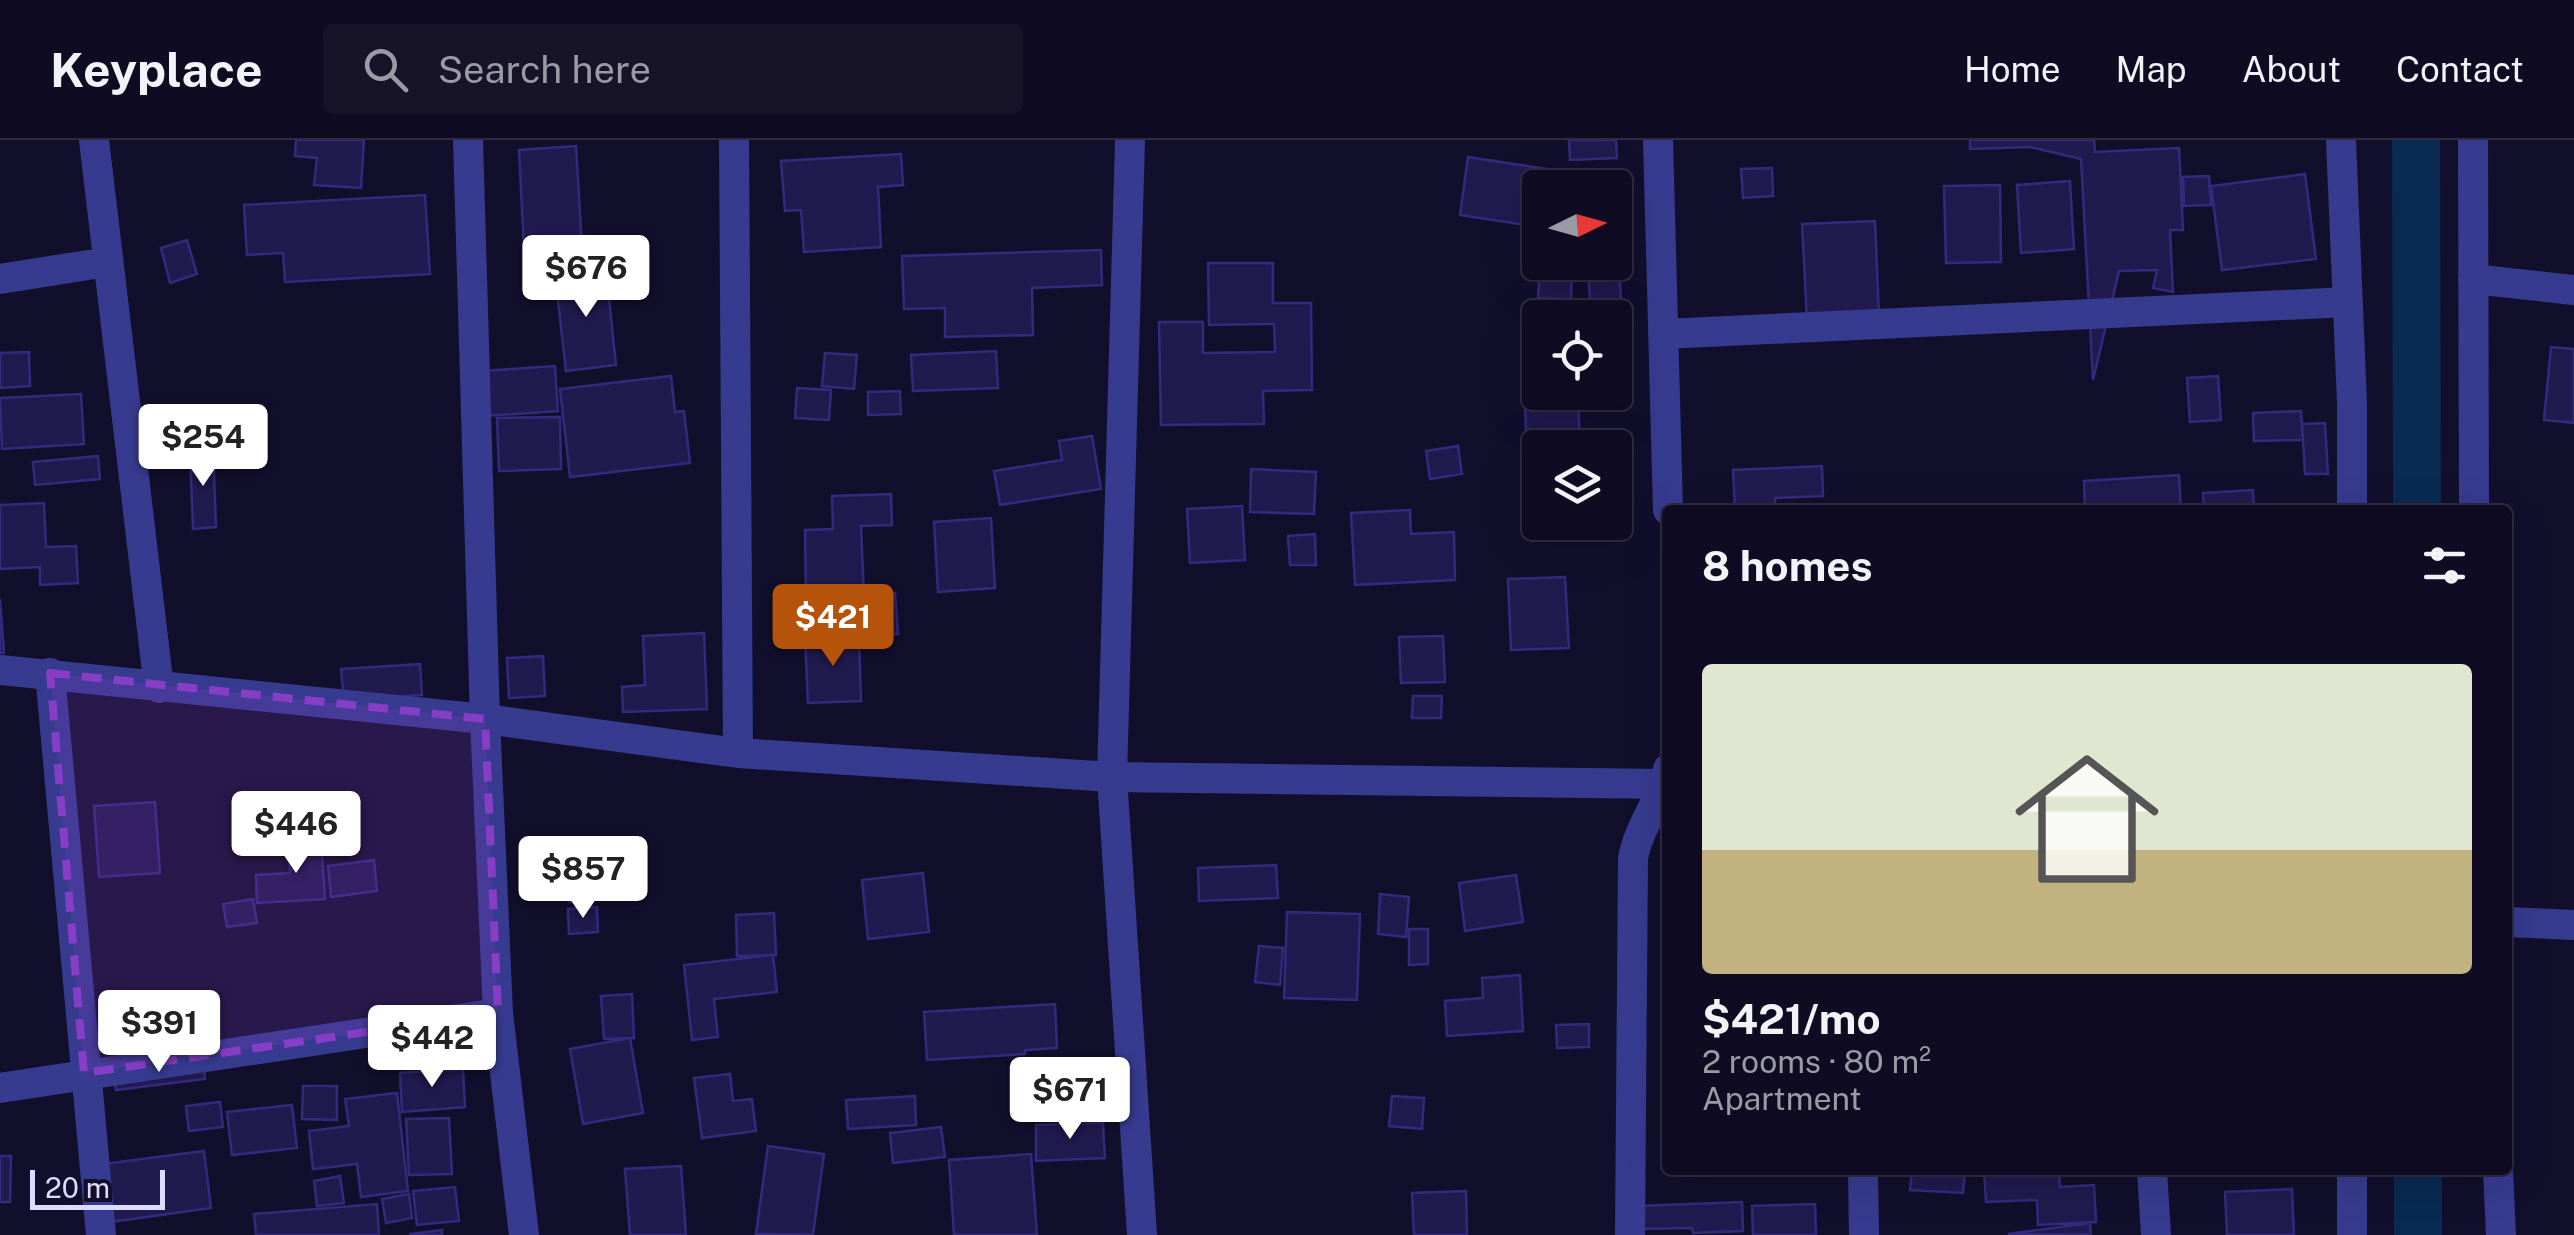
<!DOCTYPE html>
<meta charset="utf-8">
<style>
:root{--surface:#0e0b22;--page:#17142a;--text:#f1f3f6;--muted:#9b9ba5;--line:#2e2b40;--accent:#b45309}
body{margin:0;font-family:"Public Sans",sans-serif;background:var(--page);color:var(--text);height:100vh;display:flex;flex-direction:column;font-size:38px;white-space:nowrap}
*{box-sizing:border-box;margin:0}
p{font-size:32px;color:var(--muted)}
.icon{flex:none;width:55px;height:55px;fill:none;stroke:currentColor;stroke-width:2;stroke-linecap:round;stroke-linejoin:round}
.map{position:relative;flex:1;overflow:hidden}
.drawer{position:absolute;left:1662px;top:365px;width:850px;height:670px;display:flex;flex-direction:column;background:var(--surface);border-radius:10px;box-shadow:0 10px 40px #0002,0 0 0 2px var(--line)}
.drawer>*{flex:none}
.needle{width:65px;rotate:85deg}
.buttons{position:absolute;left:1522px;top:30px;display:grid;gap:20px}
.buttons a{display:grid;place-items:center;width:110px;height:110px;border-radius:10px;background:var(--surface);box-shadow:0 10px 40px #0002,0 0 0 2px var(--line);font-size:50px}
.scale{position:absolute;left:30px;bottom:25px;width:135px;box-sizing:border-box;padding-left:10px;border:5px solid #dddbff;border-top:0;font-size:28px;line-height:35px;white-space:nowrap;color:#dddbff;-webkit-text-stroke:8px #120f2d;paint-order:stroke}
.price{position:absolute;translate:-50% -85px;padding:0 22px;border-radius:10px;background:#fff;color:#222;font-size:32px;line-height:65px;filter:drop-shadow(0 2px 5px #0008)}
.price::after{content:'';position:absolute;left:50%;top:60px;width:30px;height:22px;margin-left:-15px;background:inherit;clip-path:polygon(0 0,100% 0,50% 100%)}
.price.selected{background:var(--accent);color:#fff}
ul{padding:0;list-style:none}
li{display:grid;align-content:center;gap:20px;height:530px;padding:0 40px}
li+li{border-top:2px solid var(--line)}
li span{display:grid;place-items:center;height:310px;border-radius:10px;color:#555}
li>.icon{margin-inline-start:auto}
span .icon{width:180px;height:180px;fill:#fffc;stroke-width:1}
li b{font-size:42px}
h2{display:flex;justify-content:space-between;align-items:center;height:120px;padding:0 40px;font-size:42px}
header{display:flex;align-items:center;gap:60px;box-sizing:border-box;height:140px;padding:0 50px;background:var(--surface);border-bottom:2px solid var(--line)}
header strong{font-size:48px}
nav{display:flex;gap:55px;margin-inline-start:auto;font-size:35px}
.search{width:700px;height:90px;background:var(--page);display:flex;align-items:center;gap:25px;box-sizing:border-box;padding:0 35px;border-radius:10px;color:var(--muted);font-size:38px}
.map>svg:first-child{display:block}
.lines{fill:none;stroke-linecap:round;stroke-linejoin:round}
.canal{stroke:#092a52;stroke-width:48}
.building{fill:#211a4f;stroke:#342a7d;stroke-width:2.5}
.street{stroke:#373b8f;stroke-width:30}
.marked{fill:#853ec5;fill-opacity:0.2;stroke:#853ec5;stroke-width:8;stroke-dasharray:20 12;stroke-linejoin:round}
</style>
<header>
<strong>Keyplace</strong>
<div class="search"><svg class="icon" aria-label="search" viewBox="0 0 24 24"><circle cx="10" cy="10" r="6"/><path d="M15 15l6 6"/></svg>Search here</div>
<nav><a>Home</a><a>Map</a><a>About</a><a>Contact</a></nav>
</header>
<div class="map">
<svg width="2574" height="1095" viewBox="0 0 2574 1095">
<rect width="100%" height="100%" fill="#120f2d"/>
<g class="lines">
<!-- canal -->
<path class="canal" d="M2416 0 2417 370
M2418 1030V1095"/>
</g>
<!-- building -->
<path class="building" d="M296 0H364L361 48 314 45 317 18 295 16Z
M1569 0H1616L1617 18 1570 20Z
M1970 0H2094L2095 12 2179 8 2183 90H2170L2173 152 2153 148 2157 130 2119 131 2093 240 2081 19 2030 7 1970 9Z
M576 6 582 107 524 110 519 10Z
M901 14 903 45 878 47 881 107 804 112 801 70 785 71 781 21Z
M1468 17 1553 30 1550 48H1540V87L1460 75Z
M1772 28 1773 56 1743 58 1741 29Z
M2305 34 2316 119 2222 130 2211 46Z
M2209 36 2211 65 2184 66 2183 37Z
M2070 41 2074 109 2021 113 2017 45Z
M2000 45 2001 122 1946 123 1944 46Z
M425 55 430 134 285 142 283 113 247 115 244 65Z
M1875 81 1879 177 1807 180 1802 84Z
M187 100 197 134 170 143 161 108Z
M1101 110 1102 145 1032 148 1033 195 945 197V168L904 169 902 116Z
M1208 123H1273V163H1311L1312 250 1263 251 1264 284 1161 285 1159 182H1203V213L1275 212 1274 184 1209 185Z
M1619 125 1622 179 1591 178 1588 127Z
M1540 127 1572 129 1571 159 1538 158Z
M606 130 616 225 566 231 555 135Z
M2551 207 2574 209V283L2544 280Z
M996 211 998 248 913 251 911 215Z
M29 212 30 246 0 248V213Z
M825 213 857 215 854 249 822 246Z
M555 226 558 271 485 276 483 231Z
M671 236 675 272 684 271 690 323 570 337 560 249Z
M2218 236 2221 280 2190 282 2187 238Z
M1540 240V252H1578L1580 308H1540V312L1527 313 1524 241Z
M797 248 831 250 829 280 795 278Z
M900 251 901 274 868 275V252Z
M81 254 84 304 2 309 0 258Z
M2301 271 2303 300 2254 301 2253 273Z
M560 277 561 329 499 331 497 278Z
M2325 283 2328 334H2305L2302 284Z
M1092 296 1101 349 1000 365 994 331 1062 320 1059 301Z
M1458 306 1462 334 1430 339 1426 311Z
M213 309 216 387 193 389 190 310Z
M98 316 100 339 35 345 33 322Z
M1822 326 1823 356 1775 358V370H1735L1733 330Z
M1251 329 1316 332 1314 374 1250 372Z
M2179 335 2181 370H2085L2084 341Z
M2253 350 2254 370H2204L2203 353Z
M891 354 892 385 861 386 864 457 806 459 805 390 833 389 832 356Z
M44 363 46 407 76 406 78 443 40 445V427L0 429V365Z
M1242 366 1245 420 1190 423 1187 369Z
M1410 370 1411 394 1454 392 1455 440 1355 445 1351 373Z
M991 378 995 448 938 452 934 382Z
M1315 394 1316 425H1290L1288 396Z
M1565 437 1569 508 1511 510 1508 439Z
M895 453 898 494 874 496 872 455Z
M0 459 4 513H0Z
M704 493 707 569 623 572 622 547 645 545 643 496Z
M859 495 861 561 808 563 805 497Z
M1443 496 1445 542 1401 543 1399 497Z
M543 516 545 556 509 558 507 518Z
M420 524 422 555 344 560 341 529Z
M1413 556H1442L1441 578H1412Z
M155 662 160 733 99 737 94 666Z
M321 699 325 759 257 763 256 735 290 733 288 701Z
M374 720 377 751 331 757 328 726Z
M1276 725 1278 758 1199 761 1198 728Z
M622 726 625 755 569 762 564 733Z
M923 733 929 792 868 799 862 740Z
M1516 735 1523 782 1465 791 1459 743Z
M1664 745 1668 746V778L1662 777Z
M1380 754 1409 757 1406 797 1378 794Z
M253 759 257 783 227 787 223 764Z
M597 767 598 792 569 794 568 769Z
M1287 772 1360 774 1357 860 1284 858Z
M774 773 776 815 737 816 736 775Z
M1409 789H1428V824L1409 825Z
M1259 806 1283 808 1280 845 1255 842Z
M773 815 777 852 714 859 718 897 692 900 684 825Z
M1520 835 1523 891 1447 896 1445 861 1483 858 1482 838Z
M632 854 634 898 604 899 601 856Z
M1055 864 1057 908 1025 910V914L927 920 924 872Z
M1589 884V907L1557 908 1556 885Z
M630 898 643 973 583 984 570 909Z
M203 920 205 939 116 950 113 931Z
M463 929 465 967 402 972 400 933Z
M730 934 733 961 752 959 756 991 702 998 694 938Z
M303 946H337V980L302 979Z
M397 953 408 1051 361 1057 357 1024 313 1029 309 991 349 986 345 959Z
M915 956 916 985 848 989 846 960Z
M1392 956 1424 958 1422 989 1389 986Z
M220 962 223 987 189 991 186 966Z
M292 965 297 1008 232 1015 227 972Z
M449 978 452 1034 409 1035 406 979Z
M1103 983 1105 1018 1036 1021V985Z
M941 987 945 1017 893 1023 890 993Z
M768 1006 824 1014 813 1095 756 1094Z
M204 1011 211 1068 111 1082 103 1024Z
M1031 1014 1037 1095H954L949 1020Z
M0 1016H11L10 1062H0Z
M681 1026 686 1095H630L625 1029Z
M1912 1030H1965L1963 1053 1910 1050Z
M1984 1030H2059L2060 1047 2094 1045 2096 1082 2038 1085 2037 1060 1986 1062Z
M340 1036 344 1063 317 1066 314 1041Z
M455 1047 459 1081 417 1085 413 1051Z
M2292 1049 2294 1095H2227L2225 1052Z
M1466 1051 1467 1095H1414L1412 1053Z
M409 1054 412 1078 386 1083 382 1059Z
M1742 1062 1743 1091 1693 1093 1692 1088 1639 1089 1638 1066Z
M377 1064 379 1095H256L254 1074Z
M1815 1064 1816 1095H1753L1752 1066Z
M2090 1083 2091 1095 2008 1094Z
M442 1090V1095H412L411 1094Z"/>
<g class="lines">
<!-- street -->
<path class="street" d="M94 0 159 548
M468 0 485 579 498 873 524 1095
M734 0 738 613
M1130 0 1112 637 1142 1095
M1658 0 1668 370
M2341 0 2352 263V370
M2473 0 2474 370
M0 139 107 122
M2473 139 2574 150
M1663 194 2348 162
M0 530 485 579 738 613 1112 637 1668 644
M50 533 101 1095
M2508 782 2574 785
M0 948 498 873
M1863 1030 1864 1095
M2152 1030 2156 1095
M2352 1030V1095
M2498 1030 2501 1095
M1630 1095 1633 719C1638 687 1661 661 1668 629"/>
</g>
<!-- marked area -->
<path class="marked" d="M50 533 485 579 498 873 84 933Z"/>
</svg>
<div class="buttons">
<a><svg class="needle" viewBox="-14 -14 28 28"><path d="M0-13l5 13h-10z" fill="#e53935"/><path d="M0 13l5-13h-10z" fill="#9b9ba5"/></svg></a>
<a><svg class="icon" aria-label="locate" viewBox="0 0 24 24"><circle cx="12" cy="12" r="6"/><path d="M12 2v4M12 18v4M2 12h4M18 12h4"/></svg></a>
<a><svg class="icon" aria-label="layers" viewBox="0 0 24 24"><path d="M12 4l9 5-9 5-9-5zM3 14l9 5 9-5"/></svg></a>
</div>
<div class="scale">20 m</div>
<b class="price" style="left:586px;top:180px">$676</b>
<b class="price" style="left:203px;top:349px">$254</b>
<b class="price selected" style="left:833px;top:529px">$421</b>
<b class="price" style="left:296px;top:736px">$446</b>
<b class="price" style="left:583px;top:781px">$857</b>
<b class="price" style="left:159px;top:935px">$391</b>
<b class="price" style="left:432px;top:950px">$442</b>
<b class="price" style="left:1070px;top:1002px">$671</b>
<section class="drawer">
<h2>8 homes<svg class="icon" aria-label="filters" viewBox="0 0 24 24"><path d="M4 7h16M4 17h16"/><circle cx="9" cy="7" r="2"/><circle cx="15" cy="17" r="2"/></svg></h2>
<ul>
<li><span style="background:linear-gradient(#dfe7d0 60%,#c2b280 0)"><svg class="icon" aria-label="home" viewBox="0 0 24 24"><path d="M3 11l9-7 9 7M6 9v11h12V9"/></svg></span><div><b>$421/mo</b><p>2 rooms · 80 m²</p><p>Apartment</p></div></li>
</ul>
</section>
</div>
